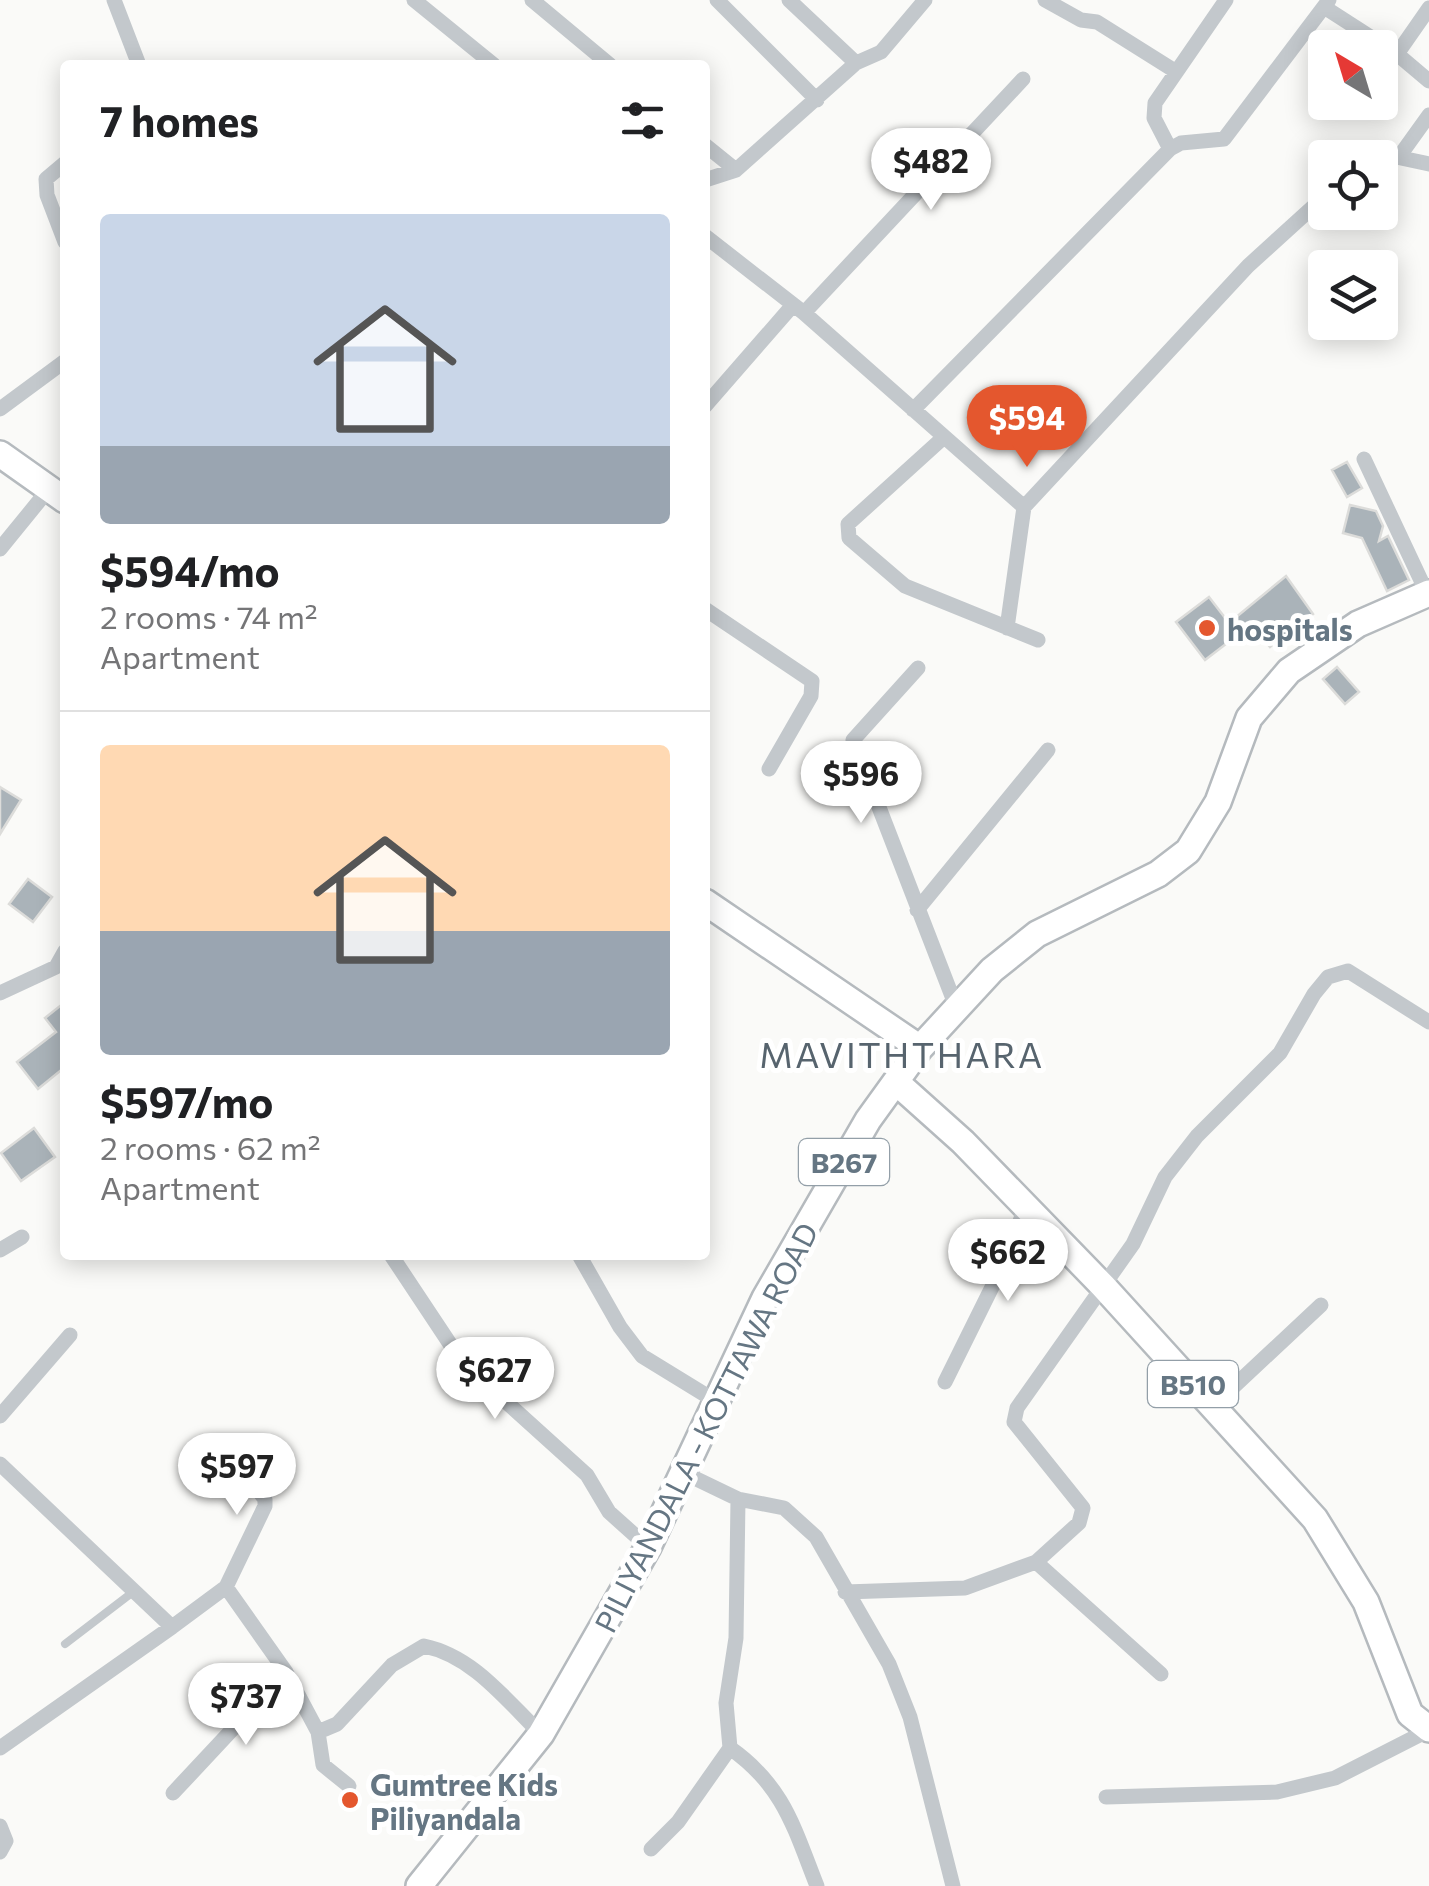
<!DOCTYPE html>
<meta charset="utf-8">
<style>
:root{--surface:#fff;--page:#f2f2f2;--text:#202124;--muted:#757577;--line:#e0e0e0;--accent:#e4572e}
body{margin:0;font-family:Commissioner,sans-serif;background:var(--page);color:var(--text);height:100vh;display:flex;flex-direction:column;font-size:38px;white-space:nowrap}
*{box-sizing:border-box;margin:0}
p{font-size:32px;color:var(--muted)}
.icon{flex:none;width:55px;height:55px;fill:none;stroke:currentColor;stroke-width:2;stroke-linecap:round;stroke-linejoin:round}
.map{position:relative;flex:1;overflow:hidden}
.drawer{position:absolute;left:60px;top:60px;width:650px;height:1200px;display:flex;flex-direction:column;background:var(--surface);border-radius:10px;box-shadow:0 5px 25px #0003}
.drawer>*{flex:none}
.needle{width:65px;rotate:322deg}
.tools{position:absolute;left:1308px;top:30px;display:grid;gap:20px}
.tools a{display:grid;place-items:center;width:90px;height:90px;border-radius:10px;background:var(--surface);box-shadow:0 5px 25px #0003;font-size:50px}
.price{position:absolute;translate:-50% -85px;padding:0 22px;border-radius:35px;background:#fff;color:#222;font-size:32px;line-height:65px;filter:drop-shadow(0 2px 5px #0008)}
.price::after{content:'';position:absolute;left:50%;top:60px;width:30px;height:22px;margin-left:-15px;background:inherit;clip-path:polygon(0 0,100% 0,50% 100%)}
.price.on{background:var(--accent);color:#fff}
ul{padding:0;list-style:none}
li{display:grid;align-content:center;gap:20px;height:530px;padding:0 40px}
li+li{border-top:2px solid var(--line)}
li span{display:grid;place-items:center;height:310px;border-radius:10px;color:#555}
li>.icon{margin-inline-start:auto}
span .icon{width:180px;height:180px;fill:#fffc;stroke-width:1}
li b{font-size:42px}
h2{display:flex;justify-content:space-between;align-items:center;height:120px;padding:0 40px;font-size:42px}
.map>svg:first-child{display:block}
.building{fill:#aab3b9;stroke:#dcdcda;stroke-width:2.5}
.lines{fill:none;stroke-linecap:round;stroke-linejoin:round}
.primary-casing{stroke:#b5babe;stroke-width:30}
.lane{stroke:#c3c8cc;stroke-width:8}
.street{stroke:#c3c8cc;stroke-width:15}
.primary{stroke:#fff;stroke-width:25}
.poi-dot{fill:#e4572e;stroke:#fff;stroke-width:4}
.labels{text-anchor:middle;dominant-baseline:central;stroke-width:10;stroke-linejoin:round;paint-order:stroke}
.shield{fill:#fff;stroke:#939fa8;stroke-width:2.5}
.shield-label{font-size:28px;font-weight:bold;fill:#657683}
.poi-label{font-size:30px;font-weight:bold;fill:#657683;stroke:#fff;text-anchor:start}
.street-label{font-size:30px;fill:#657683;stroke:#fff}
.quarter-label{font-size:35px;letter-spacing:2.5px;fill:#57646e;stroke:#fff}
</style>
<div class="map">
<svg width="1429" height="1886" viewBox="0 0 1429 1886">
<rect width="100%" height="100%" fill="#fafaf8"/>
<!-- building -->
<path class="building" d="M1347 462 1362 488 1347 497 1332 470Z
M1350 505 1376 511 1383 526 1379 541 1388 536 1409 580 1387 591 1362 538 1343 533Z
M1286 576 1313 614 1270 647 1252 624 1205 660 1176 622 1209 597 1229 623Z
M1337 667 1359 692 1345 704 1323 679Z
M0 787 21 800 0 834Z
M28 879 52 897 33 922 9 904Z
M65 1002V1067L38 1089 17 1062 56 1032 45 1018Z
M34 1128 55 1157 21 1181 1 1153Z"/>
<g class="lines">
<defs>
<path id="primary" d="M0 454 65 500
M705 902 920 1048
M896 1082 963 1142 1103 1286 1315 1519 1366 1602 1410 1714 1429 1729
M419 1886 541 1734 648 1547 765 1298 868 1120 920 1048 992 970 1037 934 1158 874 1188 851 1218 802 1249 718 1289 671 1358 624 1429 593"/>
</defs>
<!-- primary casing -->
<use href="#primary" class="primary-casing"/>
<!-- lane -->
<path class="lane" d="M65 1644 133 1592"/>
<!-- street -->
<path class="street" d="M114 0 139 65
M414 0 494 65
M532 0 610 65
M717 0 817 100
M789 0 856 63
M1045 0 1081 20 1097 22 1175 71
M1324 7 1397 54
M1429 8 1397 54 1429 81
M705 145 736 170
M1170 149 1154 118 1155 103 1226 0
M1401 154 1429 115
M1367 158 1373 152 1429 164
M65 163 46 179 47 195 65 242
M705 180 736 170 856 63 881 52 925 0
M705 236 804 313 1024 507 1248 266 1325 196
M804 313 1023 79
M705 406 793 305
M0 409 65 361
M913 410 1170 149 1181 143 1224 139 1329 0
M944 437 848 524 849 538 905 586 1038 640
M1364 459 1427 593
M0 549 48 490
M705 609 812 681 811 696 769 769
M1007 628 1024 507
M918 668 853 740 957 1009
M917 910 1048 750
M0 993 56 967 65 951
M0 1250 22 1237
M391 1255 462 1362 587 1475 609 1512 648 1547
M579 1255 620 1327 642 1356 717 1402
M945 1382 1002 1267 1026 1206
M1213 1406 1321 1305
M0 1416 70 1335
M0 1464 172 1627 226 1587 286 1672 318 1732 337 1724 392 1665 424 1646C473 1656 506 1700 541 1734
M684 1473 738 1499 784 1508 816 1537 889 1664 910 1717 953 1886
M226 1587 265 1506V1499L227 1451
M845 1592 965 1588 1036 1562
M1161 1674 1036 1562 1079 1523 1083 1508 1014 1422 1017 1408 1133 1244 1165 1177 1197 1136 1280 1053 1314 994 1328 977 1348 971 1429 1022
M318 1732 323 1765 349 1786
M0 1748 172 1627
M730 1748C784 1786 794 1828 817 1886
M173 1793 286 1672
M1106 1797 1277 1792 1335 1778 1429 1730
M0 1826 6 1841 0 1852
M651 1849 678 1822 730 1748 726 1703 736 1638 738 1499"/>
<!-- primary -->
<use href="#primary" class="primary"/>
</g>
<!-- markers -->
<g class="poi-dot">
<circle cx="1207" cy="628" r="10"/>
<circle cx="350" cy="1800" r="10"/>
</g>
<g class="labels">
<!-- shield labels -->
<g class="shield">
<rect x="799" y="1139" width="90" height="46" rx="8"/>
<rect x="1148" y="1361" width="90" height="46" rx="8"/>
</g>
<g class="shield-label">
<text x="844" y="1162">B267</text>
<text x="1193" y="1384">B510</text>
</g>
<!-- poi labels -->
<g class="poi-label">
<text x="1227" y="628">hospitals</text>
<text x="370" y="1783">Gumtree Kids<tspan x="370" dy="34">Piliyandala</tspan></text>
</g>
<!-- street labels -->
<g class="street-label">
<text transform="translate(705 1427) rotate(-63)">PILIYANDALA - KOTTAWA ROAD</text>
</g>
<!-- quarter labels -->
<g class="quarter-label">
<text x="902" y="1053">MAVITHTHARA</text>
</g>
</g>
</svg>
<div class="tools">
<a><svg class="needle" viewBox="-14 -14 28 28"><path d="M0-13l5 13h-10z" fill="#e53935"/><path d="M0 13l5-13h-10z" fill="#757577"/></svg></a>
<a><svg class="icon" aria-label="locate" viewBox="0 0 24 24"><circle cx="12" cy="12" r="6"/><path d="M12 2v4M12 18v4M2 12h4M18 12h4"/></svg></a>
<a><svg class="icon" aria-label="layers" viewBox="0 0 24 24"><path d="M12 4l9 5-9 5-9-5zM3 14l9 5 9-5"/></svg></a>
</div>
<b class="price" style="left:931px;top:213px">$482</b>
<b class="price on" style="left:1027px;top:470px">$594</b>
<b class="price" style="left:861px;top:826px">$596</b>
<b class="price" style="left:1008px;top:1304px">$662</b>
<b class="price" style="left:495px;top:1422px">$627</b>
<b class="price" style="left:237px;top:1518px">$597</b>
<b class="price" style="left:246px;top:1748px">$737</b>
<section class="drawer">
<h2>7 homes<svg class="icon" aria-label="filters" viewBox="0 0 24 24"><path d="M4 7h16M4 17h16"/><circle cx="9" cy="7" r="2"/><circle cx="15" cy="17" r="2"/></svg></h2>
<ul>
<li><span style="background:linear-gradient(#c9d6e8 75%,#9aa5b1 0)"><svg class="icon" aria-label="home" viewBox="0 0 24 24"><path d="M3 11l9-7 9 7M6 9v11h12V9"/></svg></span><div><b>$594/mo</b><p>2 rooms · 74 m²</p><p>Apartment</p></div></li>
<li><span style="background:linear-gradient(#ffd9b3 60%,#9aa5b1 0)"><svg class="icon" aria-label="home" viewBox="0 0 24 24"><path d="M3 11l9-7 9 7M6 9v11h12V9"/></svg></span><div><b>$597/mo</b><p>2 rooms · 62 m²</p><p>Apartment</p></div></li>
</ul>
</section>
</div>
